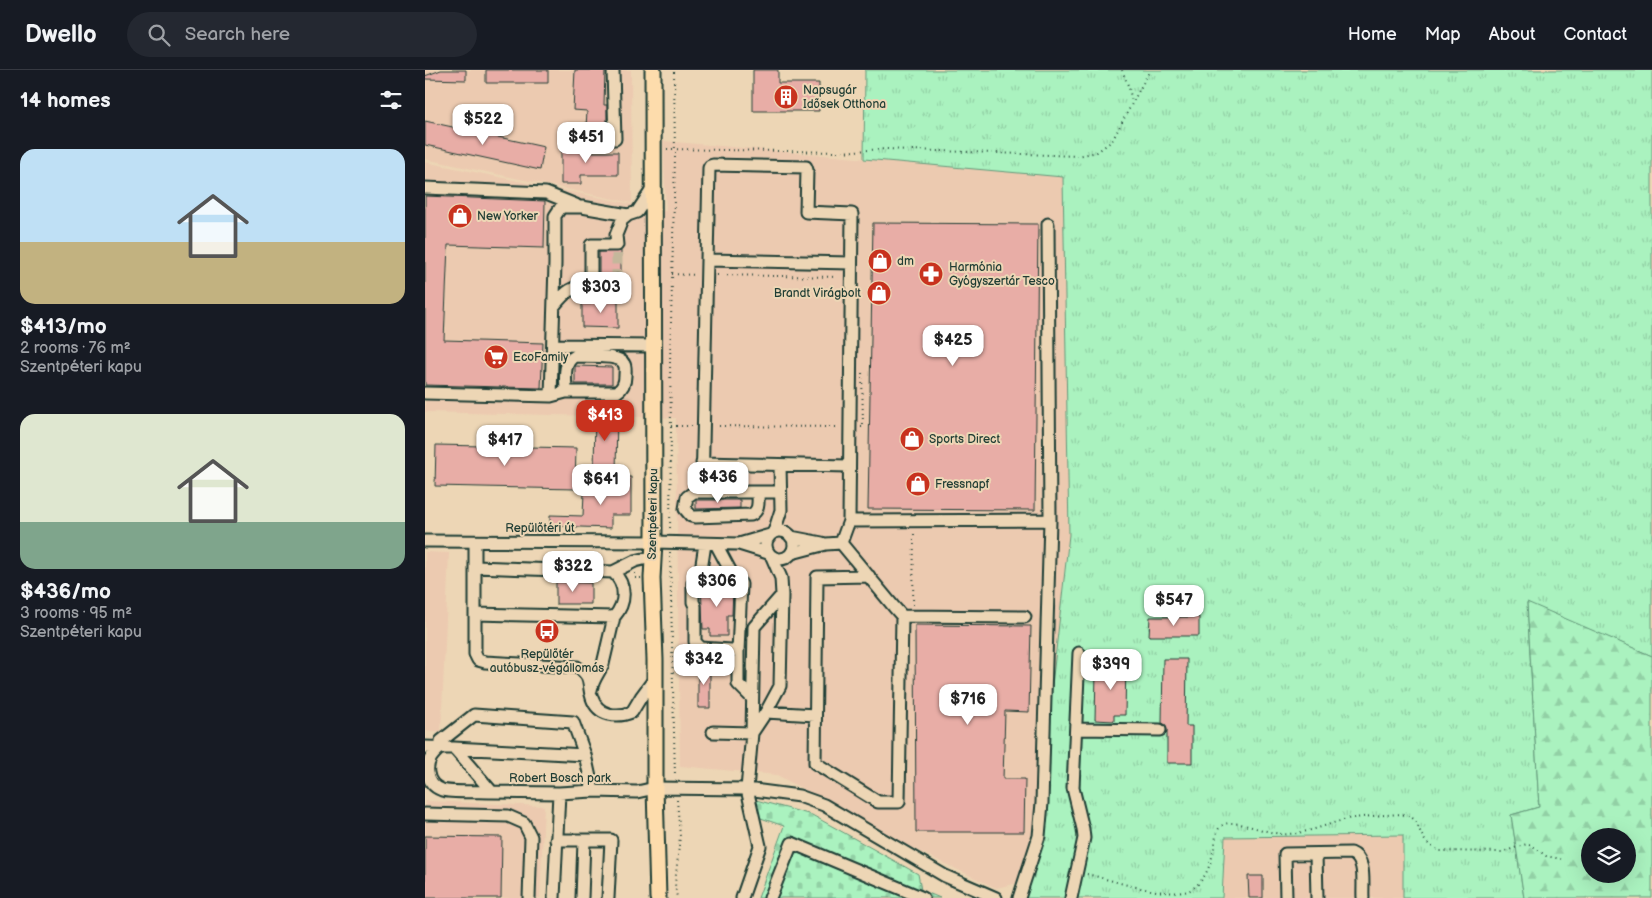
<!DOCTYPE html>
<meta charset="utf-8">
<style>
:root{--surface:#171b24;--page:#242831;--text:#f1f3f6;--muted:#9ea1a6;--line:#363941;--accent:#c8321e}
body{margin:0;font-family:"Balsamiq Sans",sans-serif;background:var(--page);color:var(--text);height:100vh;display:flex;flex-direction:column;font-size:19px;white-space:nowrap}
*{box-sizing:border-box;margin:0}
p{font-size:16px;color:var(--muted)}
.icon{flex:none;width:28px;height:28px;fill:none;stroke:currentColor;stroke-width:2;stroke-linecap:round;stroke-linejoin:round}
.map{position:relative;flex:1;overflow:hidden}
.drawer{display:flex;flex-direction:column;background:var(--surface);width:425px}
.drawer>*{flex:none}
.tools{position:absolute;left:1156px;top:758px;display:grid;gap:10px}
.tools a{display:grid;place-items:center;width:55px;height:55px;border-radius:50%;background:var(--surface);box-shadow:0 5px 20px #0002;font-size:25px}
.price{position:absolute;translate:-50% -42px;padding:0 11px;border-radius:10px;background:#fff;color:#222;font-size:16px;line-height:32px;filter:drop-shadow(0 1px 2px #0008)}
.price::after{content:'';position:absolute;left:50%;top:30px;width:15px;height:11px;margin-left:-8px;background:inherit;clip-path:polygon(0 0,100% 0,50% 100%)}
.price.selected{background:var(--accent);color:#fff}
ul{padding:0;list-style:none}
li{display:grid;align-content:center;gap:10px;height:265px;padding:0 20px}
li span{display:grid;place-items:center;height:155px;border-radius:15px;color:#555}
li>.icon{margin-inline-start:auto}
span .icon{width:90px;height:90px;fill:#fffc;stroke-width:1}
li b{font-size:21px}
h2{display:flex;justify-content:space-between;align-items:center;height:60px;padding:0 20px;font-size:21px}
header{display:flex;align-items:center;gap:30px;box-sizing:border-box;height:70px;padding:0 25px;background:var(--surface);border-bottom:1px solid var(--line)}
header strong{font-size:24px}
nav{display:flex;gap:28px;margin-inline-start:auto;font-size:18px}
.search{width:350px;height:45px;background:var(--page);display:flex;align-items:center;gap:12px;box-sizing:border-box;padding:0 18px;border-radius:28px;color:var(--muted);font-size:19px}
main{display:flex;flex:1;min-height:0}
.map>svg:first-child{display:block}
.built{fill:#eccab0}
.grass{fill:url(#grass-tufts);stroke:#64987a}
.forest{fill:url(#forest-firs);stroke:#64987a;fill-rule:evenodd}
.cemetery{fill:url(#cemetery-stones);stroke:#64987a}
.building{fill:#e8ada6;stroke:#1f3d34}
.lines{fill:none;stroke-linecap:round;stroke-linejoin:round}
.minor-tunnel{stroke:#c4b79b;stroke-width:11;stroke-dasharray:11 5.5;stroke-linecap:butt}
.minor-casing{stroke:#1f3d34;stroke-width:15}
.major-casing{stroke:#1f3d34;stroke-width:19}
.path{stroke:#1f3d34;stroke-width:2;stroke-dasharray:1 4;stroke-linecap:butt}
.minor{stroke:#edd6b5;stroke-width:11}
.major{stroke:#fddcac;stroke-width:15}
.labels{text-anchor:middle;dominant-baseline:central;stroke-width:4;stroke-linejoin:round;paint-order:stroke}
.poi-label{font-size:12px;fill:#1f3d34;stroke:#edd6b5;text-anchor:start}
.street-label{font-size:12px;fill:#1f3d34;stroke:#edd6b5}
</style>
<header>
<strong>Dwello</strong>
<div class="search"><svg class="icon" aria-label="search" viewBox="0 0 24 24"><circle cx="10" cy="10" r="6"/><path d="M15 15l6 6"/></svg>Search here</div>
<nav><a>Home</a><a>Map</a><a>About</a><a>Contact</a></nav>
</header>
<main>
<section class="drawer">
<h2>14 homes<svg class="icon" aria-label="filters" viewBox="0 0 24 24"><path d="M4 7h16M4 17h16"/><circle cx="9" cy="7" r="2"/><circle cx="15" cy="17" r="2"/></svg></h2>
<ul>
<li><span style="background:linear-gradient(#bfe0f5 60%,#c2b280 0)"><svg class="icon" aria-label="home" viewBox="0 0 24 24"><path d="M3 11l9-7 9 7M6 9v11h12V9"/></svg></span><div><b>$413/mo</b><p>2 rooms · 76 m²</p><p>Szentpéteri kapu</p></div></li>
<li><span style="background:linear-gradient(#dfe7d0 70%,#7fa58c 0)"><svg class="icon" aria-label="home" viewBox="0 0 24 24"><path d="M3 11l9-7 9 7M6 9v11h12V9"/></svg></span><div><b>$436/mo</b><p>3 rooms · 95 m²</p><p>Szentpéteri kapu</p></div></li>
</ul>
</section>
<div class="map">
<svg width="1227" height="828" viewBox="0 0 1227 828">
<defs>
<pattern id="grass-tufts" width="24" height="20" patternUnits="userSpaceOnUse" patternTransform="scale(1.25)"><rect width="24" height="20" fill="#aaf2bf"/><path d="M3 7l-1-3M5 7V3M7 7l1-3M15 17l-1-3M17 17v-4M19 17l1-3" fill="none" stroke="#92d0a5"/></pattern>
<pattern id="forest-firs" width="22" height="20" patternUnits="userSpaceOnUse" patternTransform="scale(1.25)"><rect width="22" height="20" fill="#aaf2bf"/><path d="M5 1l3.5 6h-7zM16 11l3.5 6h-7z" fill="#92d0a5"/></pattern>
<pattern id="cemetery-stones" width="16" height="16" patternUnits="userSpaceOnUse" patternTransform="scale(1.25)"><rect width="16" height="16" fill="#aaf2bf"/><path d="M2 7V4a2 2 0 0 1 4 0v3zM10 15v-3a2 2 0 0 1 4 0v3z" fill="#92d0a5"/></pattern>
</defs>
<rect width="100%" height="100%" fill="#edd6b5"/>
<filter id="ink" filterUnits="userSpaceOnUse"><feTurbulence type="fractalNoise" baseFrequency=".02" numOctaves="2"/><feDisplacementMap in="SourceGraphic" scale="10" xChannelSelector="R" yChannelSelector="G"/><feConvolveMatrix kernelMatrix="1 2 1 2 8 2 1 2 1" color-interpolation-filters="sRGB"/></filter>
<g filter="url(#ink)">
<!-- built -->
<path class="built" d="M0 0H206L207 133 0 89Z
M238 71 638 106 644 465 610 766 593 813 571 818 485 777 352 705 255 696 251 348 0 342V92L241 141Z
M0 482 24 483 16 662 0 661Z
M0 731 119 736 115 828H0Z
M979 765 978 828H797L800 767Z"/>
<!-- grass -->
<path class="grass" d="M440 0H1227V586L1102 533 1114 737 1086 745 1099 828H978V765L800 767 797 828H587L610 766 644 465 638 107 439 89Z"/>
<!-- forest -->
<path class="forest" d="M1102 532 1227 586V828H1099L1086 745 1114 737ZM1165 766H1202V804H1165Z"/>
<!-- cemetery -->
<path class="cemetery" d="M331 730 387 745 493 804 496 820 515 828H333L359 756 330 746Z"/>
<!-- building -->
<path class="building" d="M16 0H41V10L0 9V6Z
M61 0H123V13H61Z
M150 0H180L179 35H182V58L161 57 162 41 148 40Z
M328 0H353V13H394V41H328Z
M0 51 119 77 115 100 0 75Z
M136 77H158V82H193V105H156V114H136Z
M0 126 120 131 119 178 23 175 19 270 118 273 116 318 0 315Z
M448 153 613 154 610 440 443 439Z
M196 181V205L192 204 186 207H174V182Z
M184 230 193 231V258L157 257V234H166V231Z
M150 296 187 297V314H150Z
M170 338H192L191 406H169Z
M11 375 151 378 150 419 10 416Z
M184 407H206V445H186V458L125 456V445L158 446 159 422H184Z
M271 430H315V438L271 439Z
M131 512 166 513V534H131Z
M276 514H306L308 517 307 545H302V566H285V559H278Z
M725 547H774V566H724Z
M490 555 606 556 604 642 580 641 578 709H600L599 762H491Z
M681 588 701 589 700 645H689V651L670 650 671 602 681 603Z
M738 589H762L761 656H767V693H742V660L741 655 737 653Z
M273 594H285V638H273Z
M0 766 77 767 76 828H0Z
M823 806H838V828H824Z"/>
<g class="lines">
<!-- minor-tunnel -->
<path class="minor-tunnel" d="M192 211V184"/>
<defs>
<path id="minor" d="M152 69H190L188 0
M0 118 121 123 151 135
M282 190 426 193
M166 215H192V211
M129 236C141 221 147 216 166 215V175H192L191 165 197 150 203 145 212 142 228 118
M128 275 229 276
M0 323 126 326 141 322H192C198 318 200 313 200 306 200 302 201 297 199 294 195 284 161 287 150 286 137 293 141 309 141 322
M126 326 130 194V146L136 137H157L203 145
M277 393 424 396
M277 422H269L262 427 260 439 266 446 270 447 326 445C335 440 333 432 333 422
M355 422H277L284 98 285 96 288 95 381 97 382 100 381 142 427 144 424 451 416 473 469 537 477 546 474 732H453L390 693 392 507 444 506
M424 451 625 450
M341 475a14 14 0 1 1 28 0a14 14 0 1 1-28 0Z
M349 462 356 440 355 395
M366 467 397 473
M0 471 229 472 314 474 343 483
M50 472V584L53 590 60 592 152 597C168 607 162 614 167 628 173 646 192 648 207 642L216 627 230 608
M280 474 276 500 268 513V532L270 536V572L276 578 306 580 313 582V614L327 628
M291 474 306 502 316 514 313 582
M314 474 345 465
M367 483 401 474 416 473
M51 497 188 502 210 491 227 487
M50 544 189 547C201 533 202 515 188 502
M477 546 600 547
M166 620C168 609 174 603 178 594L189 547
M341 642 390 645
M651 659 735 660
M288 662 327 663 329 557 357 525
M16 671 49 645 148 652 160 685
M0 677 29 678 67 722 134 723 168 721 212 722 230 718 322 719 327 663 341 642 355 616 357 525 356 508 347 487
M16 677C8 684 1 691 3 703 4 711 9 717 17 720 27 723 55 721 67 722
M29 678 160 685 168 721
M0 744 83 746 99 753 106 767 104 828
M131 770H186L183 828
M891 784 892 828
M129 828 134 723
M157 828 159 771
M317 828 335 776 322 719 374 726 399 735 520 806 571 828
M345 828 367 773 498 828
M594 828 614 766 617 733 625 450 623 154
M646 828 659 768 658 759 648 718 654 583
M861 828 860 784 926 783C942 789 937 814 938 828"/>
<path id="major" d="M228 0 229 472 227 508 230 590V718L233 828"/>
</defs>
<!-- minor casing -->
<use href="#minor" class="minor-casing"/>
<!-- major casing -->
<use href="#major" class="major-casing"/>
<!-- path -->
<path class="path" d="M697 0 704 18 707 32
M242 79 414 82 460 79 653 86 672 82 687 71 725 0
M247 204 272 205
M292 205 415 207
M246 356H269
M289 356 414 357
M436 357H438L437 299
M245 463 246 356 245 293 250 87 249 0
M245 482 250 707
M210 503V508H216
M488 535 489 462
M252 730 255 766 250 814 252 828
M662 804C686 810 740 828 763 821 781 813 787 791 790 773 791 766 791 757 800 754 813 749 846 766 863 764 884 763 902 754 922 749 935 747 948 746 960 745 967 745 977 743 983 746 993 749 993 759 998 767 1001 774 1009 778 1015 781L1077 782 1102 774 1109 777 1121 786 1136 789"/>
<!-- minor -->
<use href="#minor" class="minor"/>
<!-- major -->
<use href="#major" class="major"/>
</g>
</g>
<!-- icons -->
<defs>
<symbol id="building-disc" viewBox="-11 -11 22 22"><circle r="9.5" fill="#c8321e" stroke="#edd6b5"/><path d="M-4-6H4V6H1V3H-1V6H-4ZM-2.5-4.3h1.7v1.8h-1.7ZM.8-4.3h1.7v1.8H.8ZM-2.5-1h1.7V.8h-1.7ZM.8-1h1.7V.8H.8Z" fill="#fff"/></symbol>
<symbol id="shop-disc" viewBox="-11 -11 22 22"><circle r="9.5" fill="#c8321e" stroke="#edd6b5"/><path d="M-5-2.5h2.3a2.7 3.5 0 0 1 5.4 0H5L5.5 6h-11ZM-1.5-2.5h3a1.5 2.3 0 0 0-3 0Z" fill="#fff"/></symbol>
<symbol id="pharmacy-disc" viewBox="-11 -11 22 22"><circle r="9.5" fill="#c8321e" stroke="#edd6b5"/><path d="M-2-6h4v4h4v4h-4v4h-4v-4h-4v-4h4Z" fill="#fff"/></symbol>
<symbol id="supermarket-disc" viewBox="-11 -11 22 22"><circle r="9.5" fill="#c8321e" stroke="#edd6b5"/><path d="M-6-5.5h2.5l.6 2H6L4.5 2H-2.5L-4.4-4H-6ZM-1.5 3.2a1.3 1.3 0 1 0 .1 0ZM3 3.2a1.3 1.3 0 1 0 .1 0Z" fill="#fff"/></symbol>
<symbol id="bus-disc" viewBox="-11 -11 22 22"><circle r="9.5" fill="#c8321e" stroke="#edd6b5"/><path d="M-5-6H5V4H4V6H2V4H-2V6H-4V4H-5ZM-3.5-4V0h7V-4ZM-3.5 1.2v1.5H-2V1.2ZM2 1.2v1.5H3.5V1.2Z" fill="#fff"/></symbol>
</defs>
<g fill-rule="evenodd">
<use href="#building-disc" x="347" y="13" width="28" height="28"/>
<use href="#shop-disc" x="21" y="132" width="28" height="28"/>
<use href="#shop-disc" x="441" y="177" width="28" height="28"/>
<use href="#pharmacy-disc" x="492" y="190" width="28" height="28"/>
<use href="#shop-disc" x="440" y="209" width="28" height="28"/>
<use href="#supermarket-disc" x="57" y="273" width="28" height="28"/>
<use href="#shop-disc" x="473" y="355" width="28" height="28"/>
<use href="#shop-disc" x="479" y="400" width="28" height="28"/>
<use href="#bus-disc" x="108" y="547" width="28" height="28"/>
</g>
<g class="labels">
<!-- poi labels -->
<g class="poi-label">
<text x="378" y="20">Napsugár<tspan x="378" dy="14">Idősek Otthona</tspan></text>
<text x="52" y="146">New Yorker</text>
<text x="472" y="191">dm</text>
<text x="524" y="197">Harmónia<tspan x="524" dy="14">Gyógyszertár Tesco</tspan></text>
<text x="436" y="223" text-anchor="end">Brandt Virágbolt</text>
<text x="88" y="287">EcoFamily</text>
<text x="504" y="369">Sports Direct</text>
<text x="510" y="414">Fressnapf</text>
<text x="122" y="584" text-anchor="middle">Repülőtér<tspan x="122" dy="14">autóbusz-végállomás</tspan></text>
</g>
<!-- street labels -->
<g class="street-label">
<text transform="translate(228 444) rotate(-89)">Szentpéteri kapu</text>
<text x="115" y="458">Repülőtéri út</text>
<text x="135" y="708">Robert Bosch park</text>
</g>
</g>
</svg>
<div class="tools">
<a><svg class="icon" aria-label="layers" viewBox="0 0 24 24"><path d="M12 4l9 5-9 5-9-5zM3 14l9 5 9-5"/></svg></a>
</div>
<b class="price" style="left:58px;top:76px">$522</b>
<b class="price" style="left:161px;top:94px">$451</b>
<b class="price" style="left:176px;top:244px">$303</b>
<b class="price" style="left:528px;top:297px">$425</b>
<b class="price selected" style="left:180px;top:372px">$413</b>
<b class="price" style="left:80px;top:397px">$417</b>
<b class="price" style="left:293px;top:434px">$436</b>
<b class="price" style="left:176px;top:436px">$641</b>
<b class="price" style="left:148px;top:523px">$322</b>
<b class="price" style="left:292px;top:538px">$306</b>
<b class="price" style="left:749px;top:557px">$547</b>
<b class="price" style="left:279px;top:616px">$342</b>
<b class="price" style="left:686px;top:621px">$399</b>
<b class="price" style="left:543px;top:656px">$716</b>
</div>
</main>
